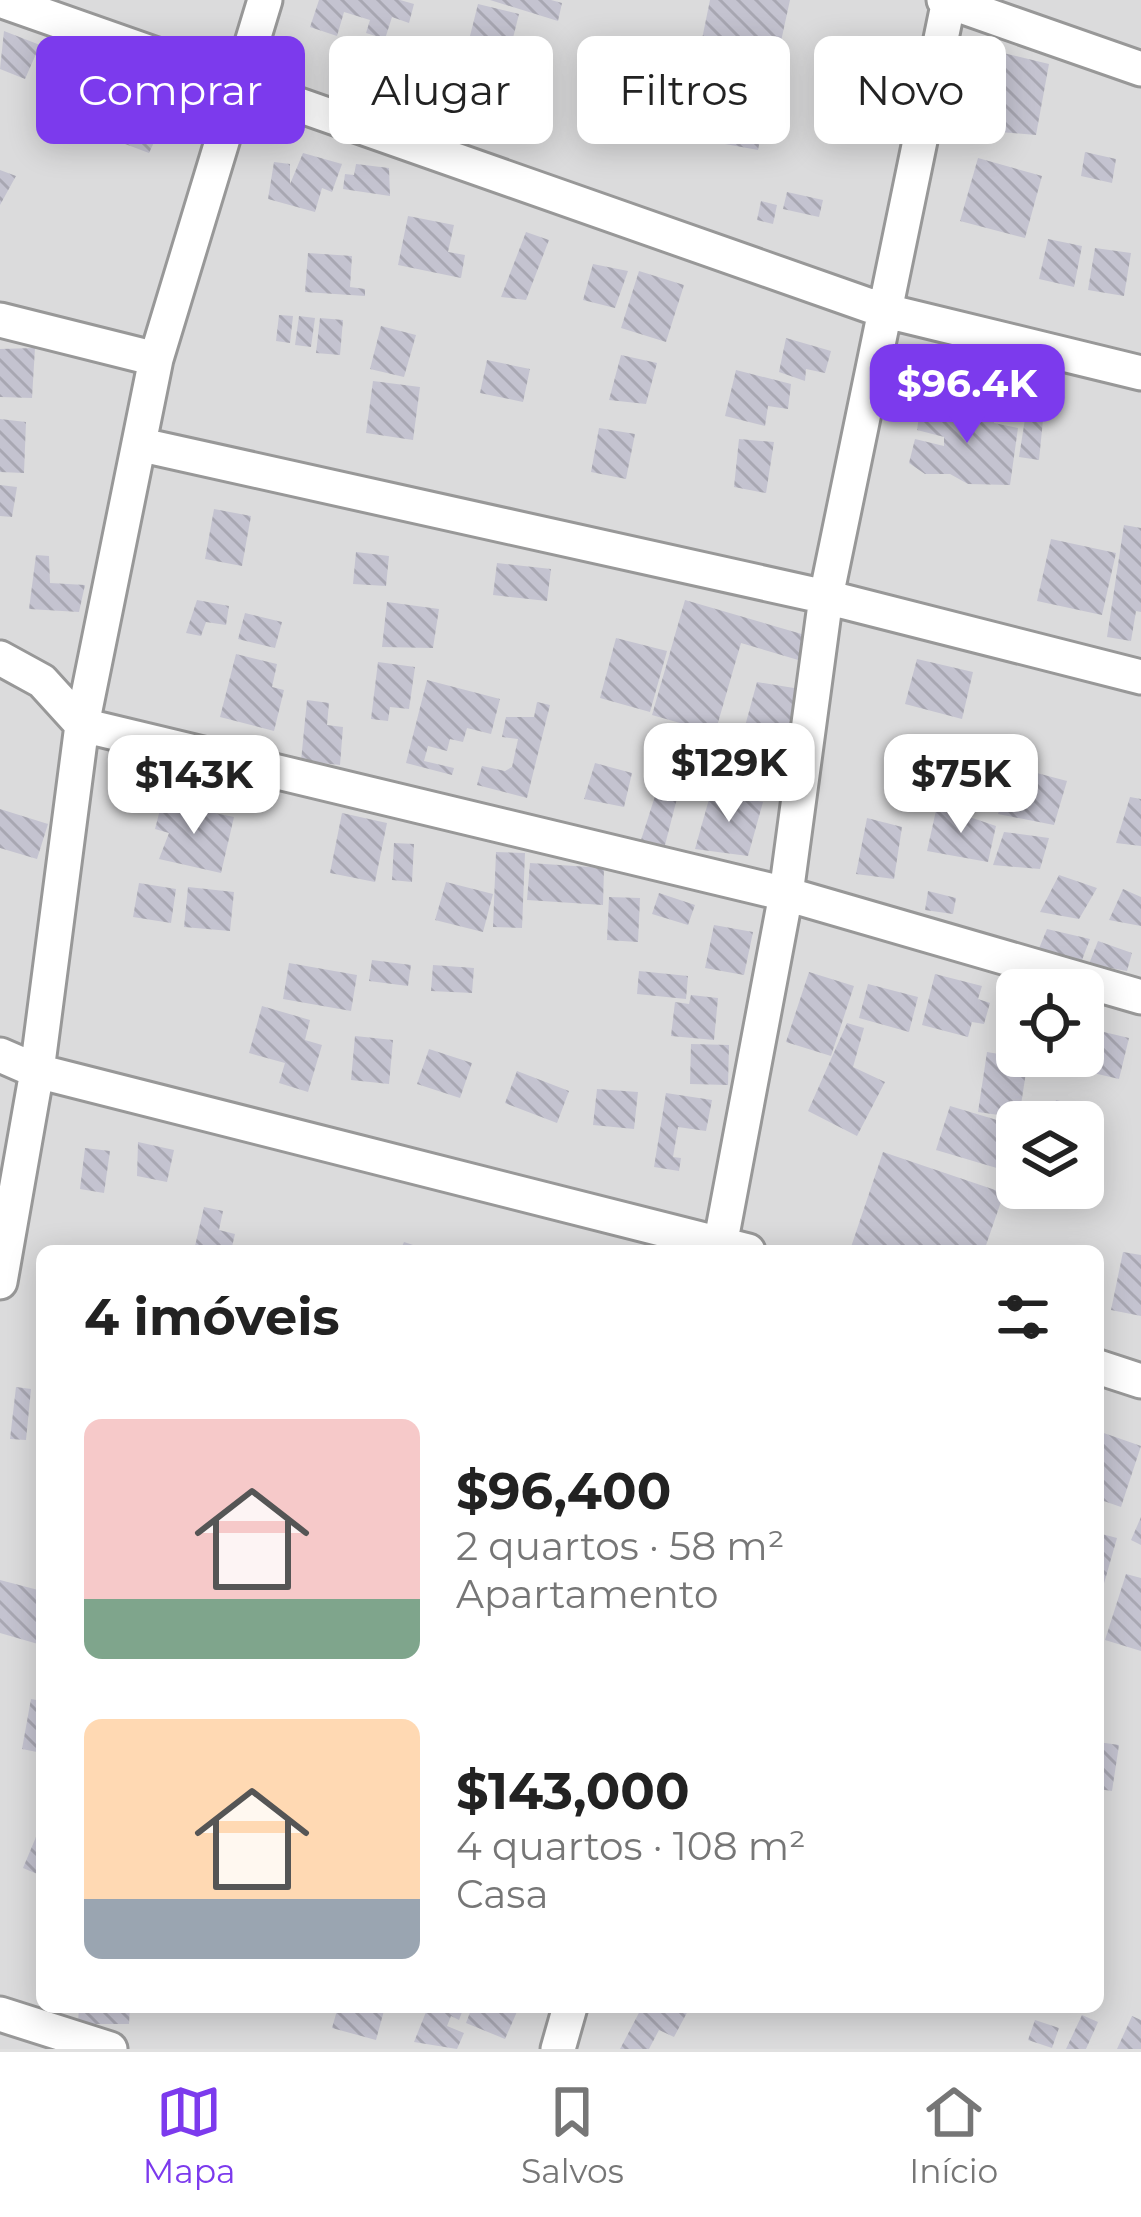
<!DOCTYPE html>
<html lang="pt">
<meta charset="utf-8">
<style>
:root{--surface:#fff;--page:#f6f6f6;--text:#222;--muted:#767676;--line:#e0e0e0;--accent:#7c3aed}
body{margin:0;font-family:Montserrat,sans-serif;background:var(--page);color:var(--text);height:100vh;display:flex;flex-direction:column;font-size:45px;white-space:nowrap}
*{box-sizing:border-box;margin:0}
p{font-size:39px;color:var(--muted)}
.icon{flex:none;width:66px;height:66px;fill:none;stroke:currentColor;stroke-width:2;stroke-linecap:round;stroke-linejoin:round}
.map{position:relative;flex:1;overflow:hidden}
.panel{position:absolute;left:36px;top:1245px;width:1068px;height:768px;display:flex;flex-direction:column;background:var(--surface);border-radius:18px;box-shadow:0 6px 30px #0003}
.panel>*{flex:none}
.top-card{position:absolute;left:36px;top:36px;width:1071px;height:108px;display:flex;gap:24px}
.tools{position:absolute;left:996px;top:969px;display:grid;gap:24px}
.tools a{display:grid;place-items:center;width:108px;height:108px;border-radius:18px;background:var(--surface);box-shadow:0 6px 30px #0003;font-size:60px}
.price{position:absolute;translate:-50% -102px;padding:0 27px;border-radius:24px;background:#fff;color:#222;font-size:39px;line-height:78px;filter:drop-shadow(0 3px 6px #0008)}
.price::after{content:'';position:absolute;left:50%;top:72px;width:36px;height:27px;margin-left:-18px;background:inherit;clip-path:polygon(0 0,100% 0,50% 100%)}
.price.on{background:var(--accent);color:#fff}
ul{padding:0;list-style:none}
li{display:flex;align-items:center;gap:36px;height:300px;padding:0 48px}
li span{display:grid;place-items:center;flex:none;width:336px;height:240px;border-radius:18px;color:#555}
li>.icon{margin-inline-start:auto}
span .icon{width:144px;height:144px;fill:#fffc;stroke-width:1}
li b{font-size:51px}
h2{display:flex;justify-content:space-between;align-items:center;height:144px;padding:0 48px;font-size:51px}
.tag{padding:0 42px;border-radius:18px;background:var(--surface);box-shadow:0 6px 30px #0003;font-size:42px;line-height:108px}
.tag.on{background:var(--accent);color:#fff}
.menu{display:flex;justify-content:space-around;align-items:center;height:168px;border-top:3px solid var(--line);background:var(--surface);font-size:33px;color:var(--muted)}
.menu a{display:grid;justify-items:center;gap:6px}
.menu .on{color:var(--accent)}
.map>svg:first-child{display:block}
.residential{fill:#dbdbdc;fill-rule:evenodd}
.building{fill:url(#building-back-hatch)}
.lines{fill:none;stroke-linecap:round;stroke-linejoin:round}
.street-casing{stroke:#989898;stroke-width:39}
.street{stroke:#fff;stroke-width:33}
</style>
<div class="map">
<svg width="1141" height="2049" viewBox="0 0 1141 2049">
<defs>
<pattern id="building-back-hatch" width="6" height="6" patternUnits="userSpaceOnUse" patternTransform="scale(3)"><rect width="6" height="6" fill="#c4c3d0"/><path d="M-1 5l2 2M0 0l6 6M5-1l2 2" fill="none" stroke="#a8a7b2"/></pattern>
</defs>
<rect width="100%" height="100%" fill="#e8e5ee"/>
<!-- residential -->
<path class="residential" d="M0 0H1141V2049H0ZM1017 990H1083V1056H1017ZM1017 1122H1083V1188H1017ZM42 1251H1098V2007H42Z"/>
<!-- building -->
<path class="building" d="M319 0H400L414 4 409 23 392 17 385 39 366 33 370 20 344 12 337 36 310 27Z
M490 0H551L562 3 558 21Z
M710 0H790L778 55 702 39Z
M478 4 519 14 510 50 469 40Z
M4 31 40 45 25 79 0 69Z
M982 48 1049 64 1036 135 976 130 978 94 972 93Z
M354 65 398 66 397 84 354 82Z
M151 78 179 89 149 153 96 133 120 79 147 89Z
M56 80 88 90 83 103 67 101 63 117 46 112Z
M628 91 688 101 681 144 621 134Z
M734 100 767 107 758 150 725 144Z
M1085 152 1116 159 1112 183 1081 176Z
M303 153 342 164 332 192 322 188 315 212 268 199 274 162 290 164V184Z
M978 158 1042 176 1025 238 960 221Z
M356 164 389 168 390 196 343 189 345 174 354 175Z
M0 170 16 176 0 205Z
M787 192 823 200 819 217 783 209Z
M761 201 777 205 773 224 757 220Z
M408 216 454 225 448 252 465 255 461 278 398 265Z
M526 232 549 240 526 300 501 297Z
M1048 239 1082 246 1074 287 1039 279Z
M1095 248 1131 253 1124 296 1088 290Z
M308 253 352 256 350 287 365 289V296L305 292Z
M593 264 628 271 615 308 583 300Z
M639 271 684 285 666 342 621 328Z
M279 315 293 316 290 343 276 341Z
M299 316 315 318 311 347 295 345Z
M320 318 343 320 340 355 316 353Z
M381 326 416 335 404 377 370 369Z
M786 338 831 351 825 373 806 369 805 381 779 372Z
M35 348 32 398 0 397V349Z
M621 355 657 363 646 404 609 400Z
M487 360 530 369 523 402 480 393Z
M736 370 791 384 788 409 768 406 765 426 725 416Z
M373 381 420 387 413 440 366 433Z
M972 400 994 406V423L1018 428 1010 485 968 484 950 474H925L909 463 915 439 944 446V437L917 430 920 410 962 418Z
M0 419 26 422 24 473 0 472Z
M1025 419 1043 420 1039 460 1019 457Z
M599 428 635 434 626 479 591 472Z
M739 439 774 442 766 493 734 487Z
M0 485 17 487 12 517 0 516Z
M214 509 251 516 242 566 205 559Z
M1124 525 1141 528V612L1136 611 1131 641 1107 637Z
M1051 539 1116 553 1102 615 1037 601Z
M356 552 389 556 386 586 353 584Z
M36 555 49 556 50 583 85 585 79 612 29 609Z
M497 563 551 569 547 601 493 595Z
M197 600 229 606 226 625 206 622 201 636 186 633Z
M685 600 812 637 805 662 741 643 715 733 652 715Z
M387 602 439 609 433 648 382 647Z
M245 613 282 622 275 648 238 639Z
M616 638 667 651 650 712 600 698Z
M236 654 277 664 272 687 284 690 274 731 220 717Z
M917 659 973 672 962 719 905 704Z
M378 662 415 667 409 709 390 707 388 721 371 719Z
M427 680 500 699 491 734 467 728 463 742 450 739 447 751 428 746 424 761 454 768 452 775 406 763Z
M757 682 800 689 784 755 796 758 791 775 735 763Z
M307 700 329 703 327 725 343 727 340 765 301 761Z
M537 702 550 705 527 798 477 785 482 766 505 771 512 767 518 739 502 737 506 717H534Z
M965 761 1000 762 992 806 958 805Z
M595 763 632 773 624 807 584 799Z
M1014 767 1067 781 1054 825 998 814Z
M664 768 683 775 665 845 641 840Z
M711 792 763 802 748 856 695 849Z
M1130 797 1141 799V846L1116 843Z
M162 802 234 817 221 873 159 859 169 833 155 829Z
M937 806 996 826 988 862 927 851Z
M0 809 48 824 37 859 0 848Z
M342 813 387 823 375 882 330 873Z
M867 818 902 827 894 879 856 874Z
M1004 832 1049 838 1040 869 993 865Z
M394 843 414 844 412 882 392 880Z
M496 852 525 853 522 928 493 927Z
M530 863 604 868 603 905 527 900Z
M1059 875 1097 888 1079 919 1040 912Z
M446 882 493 894 483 932 435 920Z
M139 883 176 889 171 923 133 917Z
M188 887 234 892 230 931 184 927Z
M1123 889 1141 897V926L1109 920Z
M928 891 956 898 953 914 925 910Z
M659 893 695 905 688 925 652 914Z
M609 897 640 898 638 942 607 940Z
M714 925 753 932 744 975 705 968Z
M1047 929 1090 939 1082 960 1038 951Z
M1098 941 1132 953 1127 971 1089 964Z
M372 960 411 965 408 986 369 981Z
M289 963 357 975 351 1011 283 999Z
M433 965 474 968 472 993 431 991Z
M639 971 688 976 686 999 637 994Z
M809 972 854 986 831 1056 786 1042Z
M935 974 982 986 978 999 990 1003 984 1024 972 1022 968 1037 922 1025Z
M868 984 918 997 909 1032 859 1018Z
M691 995 718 998 714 1040 671 1036 675 1002 689 1004Z
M262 1006 310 1020 305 1040 322 1045 308 1092 279 1083 285 1063 249 1053Z
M847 1023 864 1028 853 1067 885 1082 857 1136 808 1111Z
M1083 1027 1129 1038 1119 1079 1072 1068 1075 1056H1083Z
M355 1036 393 1040 389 1084 351 1080Z
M691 1044 729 1045 728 1085 690 1084Z
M429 1049 472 1063 460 1098 417 1084Z
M987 1052 1028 1059 1019 1118 978 1112Z
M517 1071 569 1091 557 1123 505 1103Z
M597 1089 638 1092 634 1129 593 1125Z
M666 1093 712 1100 706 1131 678 1127 673 1157 681 1158 679 1171 654 1167Z
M1056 1100 1097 1111 1090 1137 1083 1135V1122H1050Z
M950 1106 1017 1126V1174L936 1150Z
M138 1142 174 1150 167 1182 137 1176Z
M85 1148 110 1151 104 1193 80 1189Z
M883 1152 1004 1193 984 1251 851 1247Z
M204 1207 223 1211 219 1230 235 1234 231 1251 195 1246Z
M404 1242 428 1250V1251H400Z
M1123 1252 1141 1255V1316L1111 1310Z
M16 1387 31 1389 26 1440 10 1439Z
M1098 1431 1141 1446 1121 1507 1098 1499Z
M1141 1517V1545L1131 1540Z
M1098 1533 1117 1538 1099 1601H1098Z
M1126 1574 1141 1578V1651L1105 1640Z
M0 1580 42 1591 38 1644 0 1633Z
M31 1699 42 1701V1753L22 1749Z
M1098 1742 1119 1745 1112 1791 1098 1789Z
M36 1837 42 1840V1876L23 1868Z
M79 2007H130L129 2024H78Z
M338 2007H385L376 2040 332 2028Z
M428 2007H464L459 2020 451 2016 447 2026 464 2033 457 2049 414 2042Z
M472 2007H519L505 2039 466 2023Z
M642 2007H690L674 2037 659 2030 649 2049H620Z
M1082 2015 1098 2022 1086 2049H1066Z
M1132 2016 1141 2020V2049H1117Z
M1035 2020 1059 2028 1052 2048 1028 2040Z"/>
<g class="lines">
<defs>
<path id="street" d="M0 0 882 310 1141 373
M944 0 1141 69
M0 320 156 359
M142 445 826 597 1141 677
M0 658 42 681 82 725 786 894 1141 997
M0 1055 37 1071 748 1251
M719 1251 786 894 826 597 949 0
M0 1282 37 1071 82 725 156 359 265 0
M1098 1367 1141 1381
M0 2014 110 2049
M558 2049 570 2007"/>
</defs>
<!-- street casing -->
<use href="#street" class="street-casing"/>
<!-- street -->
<use href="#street" class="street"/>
</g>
</svg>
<div class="tools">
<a><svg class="icon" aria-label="locate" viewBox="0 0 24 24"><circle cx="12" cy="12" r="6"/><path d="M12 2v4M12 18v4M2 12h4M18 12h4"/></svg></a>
<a><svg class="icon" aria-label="layers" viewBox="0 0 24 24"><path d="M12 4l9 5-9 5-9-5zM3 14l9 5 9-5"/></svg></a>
</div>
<b class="price on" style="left:967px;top:446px">$96.4K</b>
<b class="price" style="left:729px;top:825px">$129K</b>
<b class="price" style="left:961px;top:836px">$75K</b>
<b class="price" style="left:194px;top:837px">$143K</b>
<div class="top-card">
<a class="tag on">Comprar</a>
<a class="tag">Alugar</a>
<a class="tag">Filtros</a>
<a class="tag">Novo</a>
</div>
<section class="panel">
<h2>4 imóveis<svg class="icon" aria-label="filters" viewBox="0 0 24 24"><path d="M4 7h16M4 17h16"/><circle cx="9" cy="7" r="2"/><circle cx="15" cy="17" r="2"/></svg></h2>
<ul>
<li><span style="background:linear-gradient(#f6c9c9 75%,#7fa58c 0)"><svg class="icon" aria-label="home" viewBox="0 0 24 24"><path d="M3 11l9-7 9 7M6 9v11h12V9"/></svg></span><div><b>$96,400</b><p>2 quartos · 58 m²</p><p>Apartamento</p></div></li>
<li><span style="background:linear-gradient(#ffd9b3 75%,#9aa5b1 0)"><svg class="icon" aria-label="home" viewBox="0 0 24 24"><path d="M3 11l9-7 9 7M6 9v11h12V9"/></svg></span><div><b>$143,000</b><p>4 quartos · 108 m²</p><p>Casa</p></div></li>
</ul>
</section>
</div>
<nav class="menu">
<a class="on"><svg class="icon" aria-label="map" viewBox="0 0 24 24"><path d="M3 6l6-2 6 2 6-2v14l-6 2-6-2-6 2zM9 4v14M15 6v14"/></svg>Mapa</a>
<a><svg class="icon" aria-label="saved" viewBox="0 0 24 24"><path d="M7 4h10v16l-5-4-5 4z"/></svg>Salvos</a>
<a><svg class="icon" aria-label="home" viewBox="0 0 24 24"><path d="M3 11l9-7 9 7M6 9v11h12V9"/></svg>Início</a>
</nav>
